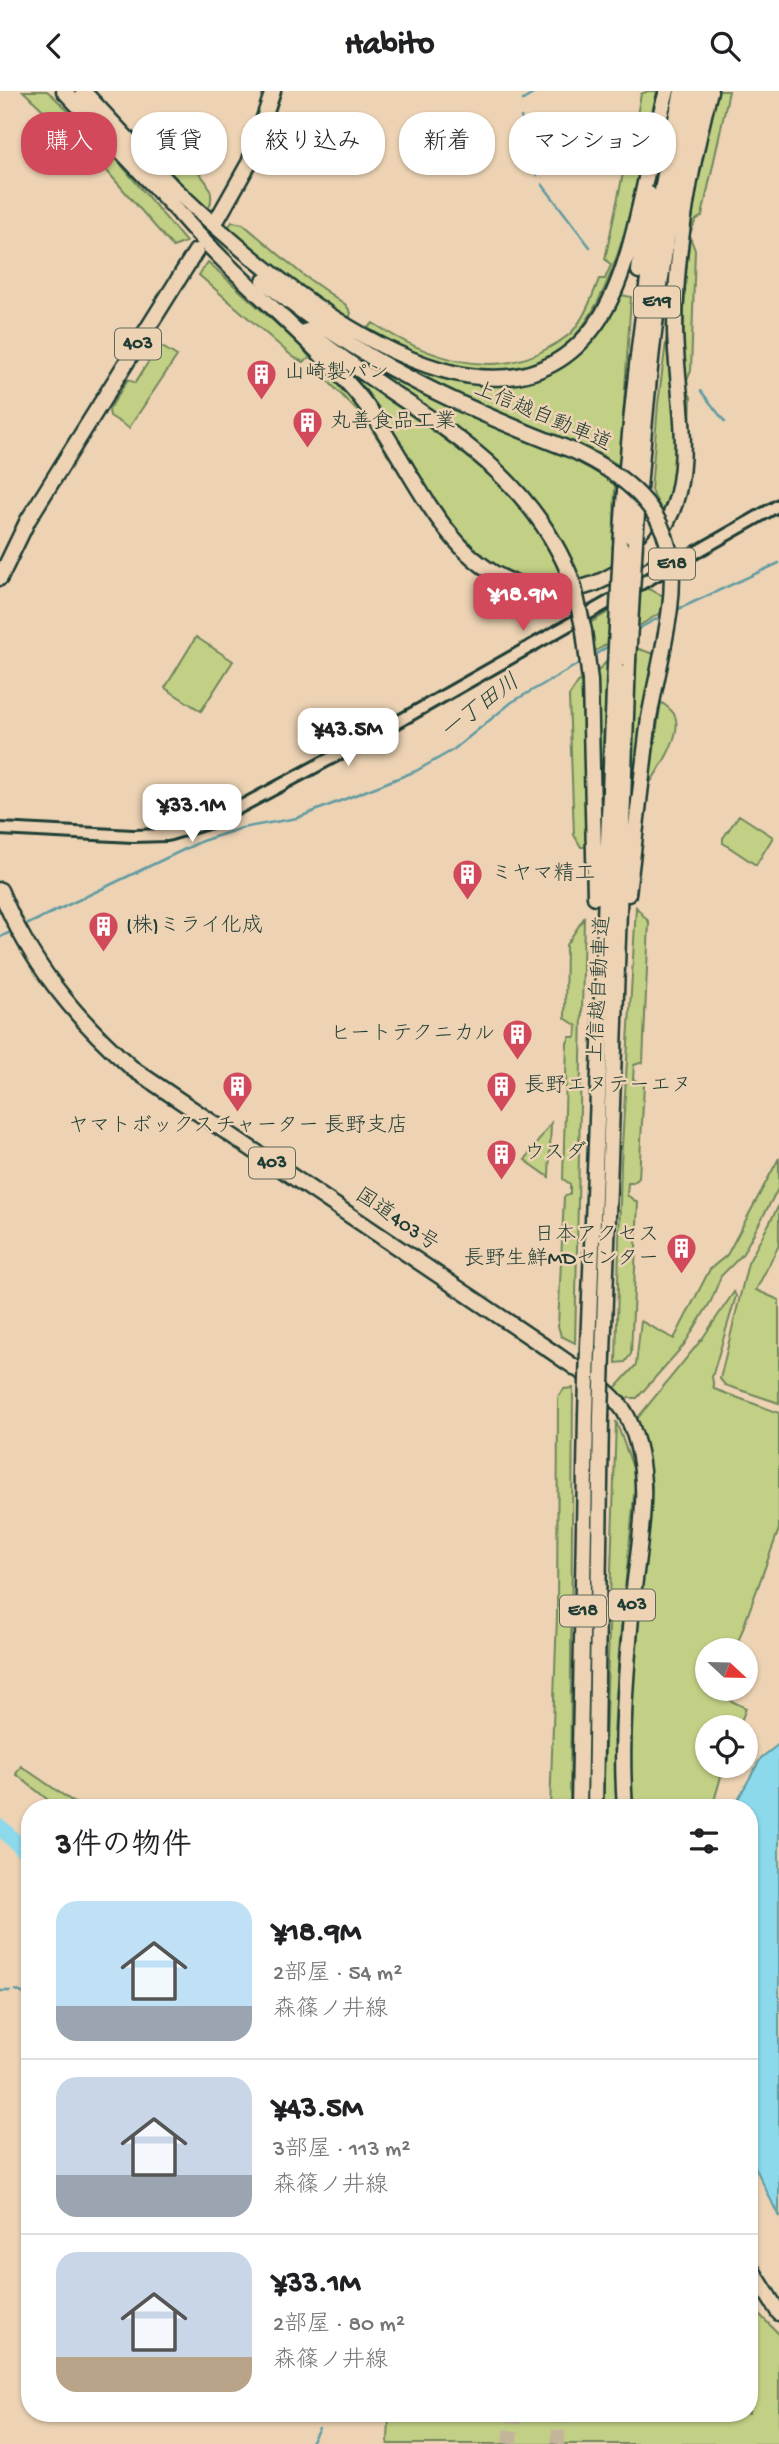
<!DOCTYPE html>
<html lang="ja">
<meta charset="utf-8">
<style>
:root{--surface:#fff;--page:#f2f2f2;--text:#202124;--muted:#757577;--line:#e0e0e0;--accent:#d1495b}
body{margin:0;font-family:"Gochi Hand","Klee One",sans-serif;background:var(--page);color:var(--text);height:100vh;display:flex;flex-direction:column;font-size:26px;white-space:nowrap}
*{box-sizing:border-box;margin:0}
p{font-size:23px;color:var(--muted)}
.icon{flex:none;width:38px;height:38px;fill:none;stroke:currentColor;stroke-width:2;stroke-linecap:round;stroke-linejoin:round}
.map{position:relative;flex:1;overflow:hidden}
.side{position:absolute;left:21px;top:1708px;width:737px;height:623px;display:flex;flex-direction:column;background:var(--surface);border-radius:28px;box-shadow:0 2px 5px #0004}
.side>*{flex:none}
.hud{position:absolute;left:21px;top:21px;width:738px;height:63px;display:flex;gap:14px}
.needle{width:46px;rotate:112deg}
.controls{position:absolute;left:695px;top:1547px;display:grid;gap:14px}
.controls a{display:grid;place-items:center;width:63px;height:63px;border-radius:50%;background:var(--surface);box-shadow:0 2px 5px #0004;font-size:35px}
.price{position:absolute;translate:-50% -60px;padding:0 16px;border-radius:14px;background:#fff;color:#222;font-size:23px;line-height:46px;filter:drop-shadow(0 2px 4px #0008)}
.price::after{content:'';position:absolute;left:50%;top:42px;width:21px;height:16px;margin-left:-10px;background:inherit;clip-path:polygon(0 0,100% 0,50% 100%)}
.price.current{background:var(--accent);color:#fff}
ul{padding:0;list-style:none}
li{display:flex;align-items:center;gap:21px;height:175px;padding:0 35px}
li+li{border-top:2px solid var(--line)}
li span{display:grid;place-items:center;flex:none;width:196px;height:140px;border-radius:21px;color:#555}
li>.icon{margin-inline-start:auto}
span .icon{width:84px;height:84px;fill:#fffc;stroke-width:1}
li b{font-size:30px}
h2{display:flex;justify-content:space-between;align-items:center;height:84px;padding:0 35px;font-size:30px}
.tag{padding:0 24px;border-radius:28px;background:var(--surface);box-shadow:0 2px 5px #0004;font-size:24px;line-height:63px}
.tag.current{background:var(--accent);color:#fff}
header{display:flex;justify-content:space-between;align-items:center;height:91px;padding:0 35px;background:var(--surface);font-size:32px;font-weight:800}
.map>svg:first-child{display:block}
.green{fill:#c2d085;stroke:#70865c;stroke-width:2}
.water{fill:#8dd9ec;stroke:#619ba2;stroke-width:2}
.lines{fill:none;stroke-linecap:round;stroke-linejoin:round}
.stream{stroke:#619ba2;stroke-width:2.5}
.river{stroke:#8dd9ec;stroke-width:16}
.highway-tunnel{stroke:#c4b59a;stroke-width:14;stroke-dasharray:14 7;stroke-linecap:butt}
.secondary-casing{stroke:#1f3d34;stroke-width:16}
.highway-casing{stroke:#1f3d34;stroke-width:19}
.secondary{stroke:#edd3b4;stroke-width:10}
.highway{stroke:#edd3b4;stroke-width:14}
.highway-bridge-casing{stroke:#1f3d34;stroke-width:19;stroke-linecap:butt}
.highway-bridge{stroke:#edd3b4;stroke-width:14}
.labels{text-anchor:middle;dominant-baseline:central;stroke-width:5;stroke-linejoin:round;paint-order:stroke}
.shield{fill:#edd3b4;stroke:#5d6a5a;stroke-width:2}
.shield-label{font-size:19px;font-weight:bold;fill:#1f3d34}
.poi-label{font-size:21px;fill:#1f3d34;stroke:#edd3b4;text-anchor:start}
.street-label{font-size:21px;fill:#1f3d34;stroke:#edd3b4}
.water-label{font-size:23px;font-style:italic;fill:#24453d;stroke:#edd3b4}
</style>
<header><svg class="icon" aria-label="back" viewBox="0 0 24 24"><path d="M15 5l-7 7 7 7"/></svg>Habito<svg class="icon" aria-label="search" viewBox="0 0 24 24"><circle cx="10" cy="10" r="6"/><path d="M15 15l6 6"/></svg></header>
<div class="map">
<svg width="779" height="2353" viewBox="0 0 779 2353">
<rect width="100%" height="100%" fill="#edd3b4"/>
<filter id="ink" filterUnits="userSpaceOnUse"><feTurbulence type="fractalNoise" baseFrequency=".0143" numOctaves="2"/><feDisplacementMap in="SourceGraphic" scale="14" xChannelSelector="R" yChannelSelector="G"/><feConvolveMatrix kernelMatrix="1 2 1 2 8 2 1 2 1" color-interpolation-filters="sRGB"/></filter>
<g filter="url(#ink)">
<!-- green -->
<path class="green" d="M23 0H47L53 5 117 69 186 151 173 156 107 80Z
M648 0H657C617 175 601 366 366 239L373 232C425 266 493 291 550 256 557 252 566 247 572 241 585 226 592 206 599 188H605L611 174 605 168 625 73 635 65 639 51 633 45 641 3Z
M718 0H729L702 125 696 129 689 144 695 159 691 280 685 294 691 306 689 364C676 236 685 124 718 0Z
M152 63 182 64C197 81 220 96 208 119Z
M232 131 243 133 303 184 346 214 351 222 349 228C304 204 265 172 227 138Z
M208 171 301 255 310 267 303 271 293 266 199 184Z
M617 203 631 206 620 375 600 363 421 288 365 254C383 253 410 274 429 281 513 311 577 281 617 203Z
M670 220 677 368 670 410 664 424 651 399 658 313Z
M327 249 603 382 615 392 613 478 580 493C569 466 558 440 540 417 485 347 400 299 327 249Z
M159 254 177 265 129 337 110 325 109 319 128 288 135 292Z
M335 270C418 328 536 391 566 495 544 494 512 490 493 477 451 447 428 397 401 354 382 324 359 296 335 270Z
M325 281C363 300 399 376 422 412L418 411 365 328 324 286Z
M646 497 664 505 662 521 637 536 638 502Z
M610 520 609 552 592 562 587 534Z
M196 546 233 570 201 620 165 597Z
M636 557 654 563 634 703 631 702Z
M608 569 602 671 599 672 595 583Z
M581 587 587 756H581L574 744 569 605Z
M661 611C665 614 671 618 674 623 685 641 658 680 648 695Z
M739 724 773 746 756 774 723 752V747Z
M636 816 649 831 643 971 634 974 633 988 644 994 639 1087 633 1092H628L627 1104 638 1112 631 1263 625 1271 616 1272 621 1072Z
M584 827 575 1252 561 1245 558 1235 564 1106 570 1103V1093L563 1088 567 952 570 946H576L577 935 565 927 566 854Z
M551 1032 549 1085V1086L525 1069Z
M779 1067V1096L742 1164 721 1185 711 1210 684 1254 637 1307H625L615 1297 636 1274 641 1230 674 1248 710 1178 727 1164Z
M779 1114V1154L756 1199 779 1209V1312L725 1294 720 1288 748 1172Z
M734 1201 736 1205 712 1286 714 1298 779 1322V1438L735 1559H707V1598H721L719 1604 746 1617 739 1636H707V1675H724L712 1717H632L629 1618 652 1395 636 1329 702 1248Z
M573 1297 570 1717H550L557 1525 558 1307 564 1298Z
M616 1330 633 1377 635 1395 619 1560 614 1644 618 1717H603Z
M21 1675 82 1717H58L16 1683Z
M749 2213 779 2243V2353H388L389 2322H749Z"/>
<!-- water -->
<path class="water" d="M779 1653V2126L749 2063V1717H733L761 1667Z"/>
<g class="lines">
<!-- stream -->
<path class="stream" d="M523 9 538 0
M521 26 537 84
M542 93 590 156
M701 300 725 331
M674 520 779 472
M636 539 664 524
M591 566 609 555
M24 835 202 750 242 737 297 727 416 680 453 659 512 611 582 571
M0 846 15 839
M16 1899 30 1906
M0 1900H10
M310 2353 319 2337"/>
<!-- river -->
<path class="river" d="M0 1736 30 1765"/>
<!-- highway-tunnel -->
<path class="highway-tunnel" d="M509 2353 515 2322
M557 2353 561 2322"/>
<defs>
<path id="secondary" d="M0 738 133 745 167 744 214 730 380 641 779 414"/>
<path id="highway" d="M64 0 186 129
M83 0 179 103
M173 96C260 179 497 392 602 224 637 168 646 66 667 0
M180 123C234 186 300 237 354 299 412 365 444 491 545 498 565 500 587 498 605 488 641 471 669 441 678 401 690 349 676 292 675 239 675 158 690 78 710 0
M218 127 249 72 273 0
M639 180 649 103
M264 190C356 269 462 317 574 360
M307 240C406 321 524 363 573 492
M635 451C646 299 660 148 696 0
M621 456C631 303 648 150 682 0
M0 487 28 429 196 160
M590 590 595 806
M0 799C30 872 74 926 133 978L557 1264C579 1280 616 1301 628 1327 656 1389 638 1451 632 1515 626 1582 620 1650 625 1717
M628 803 649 627
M588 1256 615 575
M603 1263 628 570
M579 1717 586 1324
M595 1717 601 1326
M749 2174 779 2222"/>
</defs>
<!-- secondary casing -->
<use href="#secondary" class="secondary-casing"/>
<!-- highway casing -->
<use href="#highway" class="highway-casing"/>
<!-- secondary -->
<use href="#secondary" class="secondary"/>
<!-- highway -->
<use href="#highway" class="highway"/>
<defs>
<path id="highway-bridge" d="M574 360C711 425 671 507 649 627
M573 492 584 540 590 590
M628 570 635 451
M615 575 621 456
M586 1324 588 1256
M601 1326 603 1263"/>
</defs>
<!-- highway-bridge casing -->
<use href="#highway-bridge" class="highway-bridge-casing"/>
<!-- highway-bridge -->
<use href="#highway-bridge" class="highway-bridge"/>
</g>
</g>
<!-- icons -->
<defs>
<symbol id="building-pin" viewBox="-11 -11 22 30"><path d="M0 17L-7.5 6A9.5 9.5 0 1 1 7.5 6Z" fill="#d1495b" stroke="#edd3b4"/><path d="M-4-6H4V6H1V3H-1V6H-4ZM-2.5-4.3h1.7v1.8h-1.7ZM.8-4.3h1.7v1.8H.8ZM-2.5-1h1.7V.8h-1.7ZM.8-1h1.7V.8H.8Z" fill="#fff"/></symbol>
</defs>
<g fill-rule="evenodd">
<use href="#building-pin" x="244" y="266" width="35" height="47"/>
<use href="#building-pin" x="290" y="314" width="35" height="47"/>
<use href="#building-pin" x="450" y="766" width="35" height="47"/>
<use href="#building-pin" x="86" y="818" width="35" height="47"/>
<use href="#building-pin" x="500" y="926" width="35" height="47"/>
<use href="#building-pin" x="220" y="978" width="35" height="47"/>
<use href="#building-pin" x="484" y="978" width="35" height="47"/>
<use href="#building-pin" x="484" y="1046" width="35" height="47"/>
<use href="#building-pin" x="664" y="1140" width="35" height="47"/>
</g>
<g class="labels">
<!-- shield labels -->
<g class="shield">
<rect x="634" y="195.5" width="46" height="31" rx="5"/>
<rect x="115" y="237.5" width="46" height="31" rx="5"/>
<rect x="649" y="457.5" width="46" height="31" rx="5"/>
<rect x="249" y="1056.5" width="46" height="31" rx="5"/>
<rect x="609" y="1498.5" width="46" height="31" rx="5"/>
<rect x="560" y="1504.5" width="46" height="31" rx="5"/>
</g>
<g class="shield-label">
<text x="657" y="211">E19</text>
<text x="138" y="253">403</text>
<text x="672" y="473">E18</text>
<text x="272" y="1072">403</text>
<text x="632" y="1514">403</text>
<text x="583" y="1520">E18</text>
</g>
<!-- poi labels -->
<g class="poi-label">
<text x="284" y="283">山崎製パン</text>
<text x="330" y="332">丸善食品工業</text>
<text x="491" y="784">ミヤマ精工</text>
<text x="126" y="836">(株)ミライ化成</text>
<text x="495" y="944" text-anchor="end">ヒートテクニカル</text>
<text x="524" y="996">長野エヌテーエヌ</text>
<text x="238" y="1036" text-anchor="middle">ヤマトボックスチャーター 長野支店</text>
<text x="524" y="1063">ウスダ</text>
<text x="659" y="1145" text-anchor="end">日本アクセス<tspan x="659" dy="24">長野生鮮MDセンター</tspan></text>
</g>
<!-- street labels -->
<g class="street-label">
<text transform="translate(542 327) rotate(23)">上信越自動車道</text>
<text transform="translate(601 898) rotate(-87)">上信越自動車道</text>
<text transform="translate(396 1130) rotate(34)">国道403号</text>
</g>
<!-- water labels -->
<g class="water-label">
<text transform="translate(481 617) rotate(-37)">一丁田川</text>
</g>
</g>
</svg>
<div class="controls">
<a><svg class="needle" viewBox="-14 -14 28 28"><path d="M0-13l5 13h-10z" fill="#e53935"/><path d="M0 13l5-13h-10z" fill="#757577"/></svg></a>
<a><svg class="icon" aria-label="locate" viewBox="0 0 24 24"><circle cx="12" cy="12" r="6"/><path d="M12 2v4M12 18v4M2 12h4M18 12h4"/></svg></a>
</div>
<b class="price current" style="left:523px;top:542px">¥18.9M</b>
<b class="price" style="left:348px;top:677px">¥43.5M</b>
<b class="price" style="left:192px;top:753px">¥33.1M</b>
<div class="hud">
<a class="tag current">購入</a>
<a class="tag">賃貸</a>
<a class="tag">絞り込み</a>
<a class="tag">新着</a>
<a class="tag">マンション</a>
</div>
<section class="side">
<h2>3件の物件<svg class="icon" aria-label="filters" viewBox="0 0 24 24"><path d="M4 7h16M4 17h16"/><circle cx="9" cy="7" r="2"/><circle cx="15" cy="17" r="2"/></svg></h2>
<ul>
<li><span style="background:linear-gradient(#bfe0f5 75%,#9aa5b1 0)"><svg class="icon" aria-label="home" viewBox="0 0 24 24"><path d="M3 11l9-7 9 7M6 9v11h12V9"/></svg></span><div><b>¥18.9M</b><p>2部屋 · 54 m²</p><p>森篠ノ井線</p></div></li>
<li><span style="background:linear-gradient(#c9d6e8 70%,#9aa5b1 0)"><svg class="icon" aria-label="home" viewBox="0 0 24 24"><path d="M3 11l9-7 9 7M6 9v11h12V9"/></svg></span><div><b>¥43.5M</b><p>3部屋 · 113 m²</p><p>森篠ノ井線</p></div></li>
<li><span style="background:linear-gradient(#c9d6e8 75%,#b9a48a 0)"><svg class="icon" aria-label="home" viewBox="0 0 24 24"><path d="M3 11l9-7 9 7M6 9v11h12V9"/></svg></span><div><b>¥33.1M</b><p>2部屋 · 80 m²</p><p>森篠ノ井線</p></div></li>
</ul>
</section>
</div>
